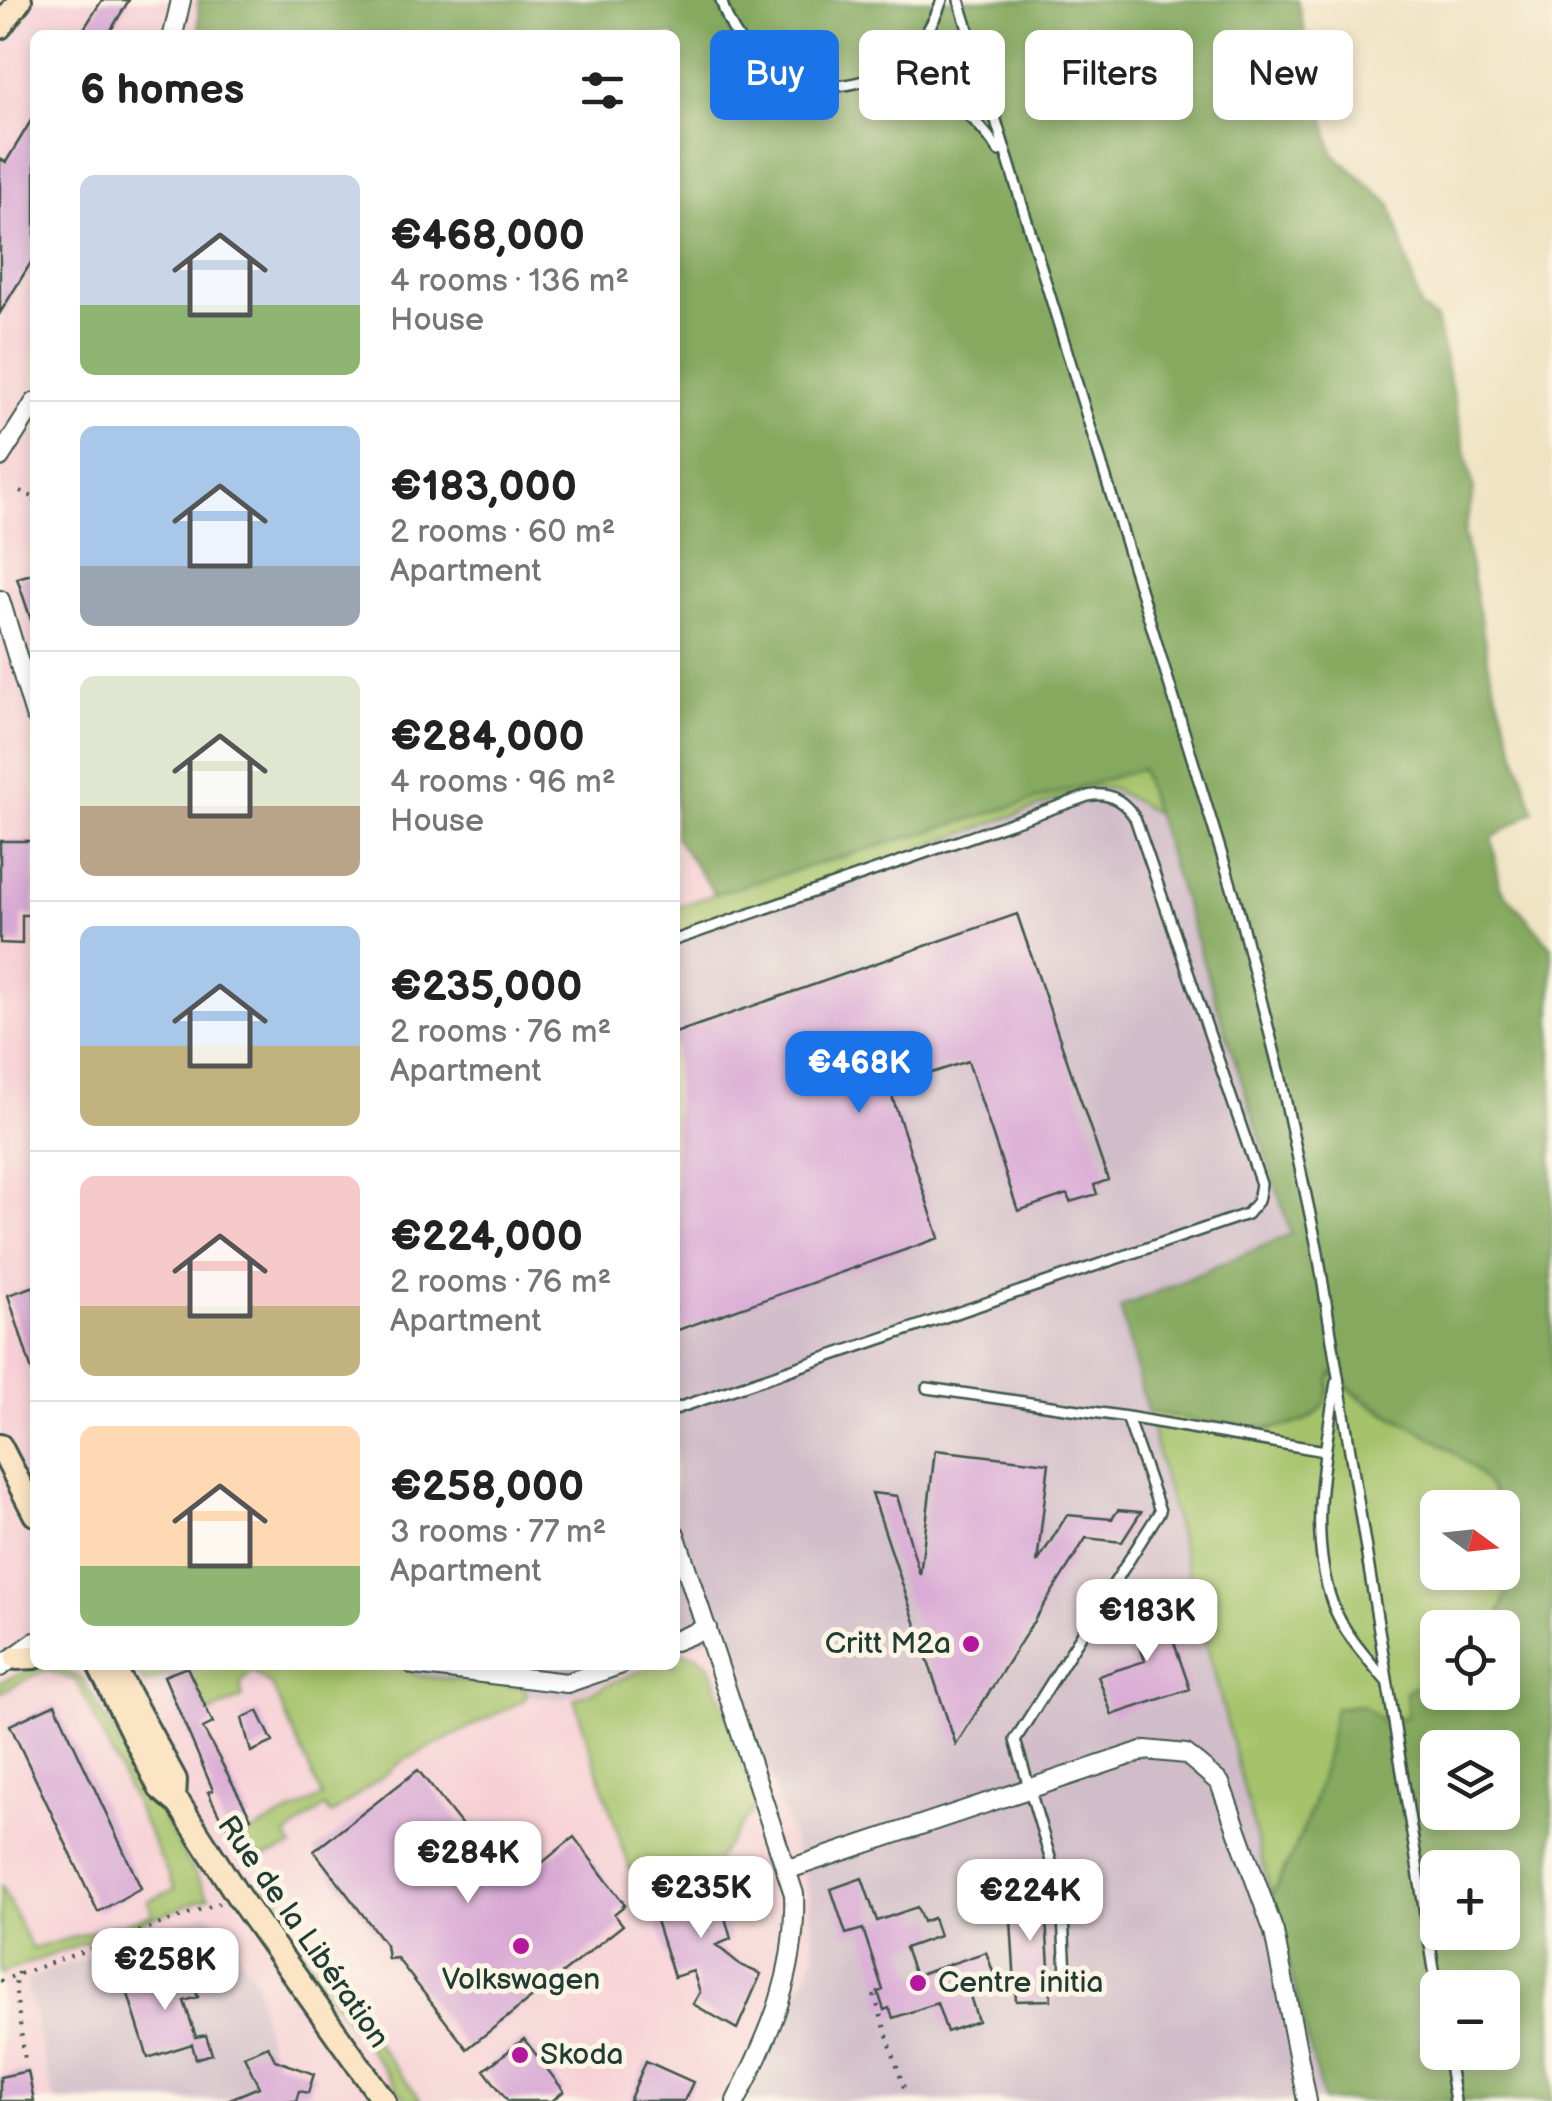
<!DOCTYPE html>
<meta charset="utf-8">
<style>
:root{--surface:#fff;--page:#f2f2f2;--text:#222;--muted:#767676;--line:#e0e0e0;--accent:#1a73e8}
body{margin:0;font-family:"Balsamiq Sans",sans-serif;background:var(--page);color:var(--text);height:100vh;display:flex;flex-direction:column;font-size:38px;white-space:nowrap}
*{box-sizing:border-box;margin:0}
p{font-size:32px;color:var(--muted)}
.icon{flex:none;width:55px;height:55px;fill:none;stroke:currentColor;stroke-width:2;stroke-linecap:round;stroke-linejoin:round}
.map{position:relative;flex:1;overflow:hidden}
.sheet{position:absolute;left:30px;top:30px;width:650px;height:1640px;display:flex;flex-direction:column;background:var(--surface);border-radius:15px;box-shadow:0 5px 15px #0003}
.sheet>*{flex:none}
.hud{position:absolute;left:710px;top:30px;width:690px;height:90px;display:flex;gap:20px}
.needle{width:65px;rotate:105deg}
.fabs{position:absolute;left:1420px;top:1490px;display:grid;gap:20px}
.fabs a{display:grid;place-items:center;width:100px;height:100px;border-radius:15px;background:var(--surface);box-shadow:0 5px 15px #0003;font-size:50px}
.price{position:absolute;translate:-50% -85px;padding:0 22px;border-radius:20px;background:#fff;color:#222;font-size:32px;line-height:65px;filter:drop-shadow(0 2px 5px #0008)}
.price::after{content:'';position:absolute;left:50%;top:60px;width:30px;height:22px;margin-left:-15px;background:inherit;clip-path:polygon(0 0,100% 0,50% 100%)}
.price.selected{background:var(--accent);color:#fff}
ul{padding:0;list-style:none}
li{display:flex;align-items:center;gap:30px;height:250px;padding:0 50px}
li+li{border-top:2px solid var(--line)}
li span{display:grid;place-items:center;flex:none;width:280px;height:200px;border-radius:15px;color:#555}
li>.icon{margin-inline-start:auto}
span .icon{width:120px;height:120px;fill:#fffc;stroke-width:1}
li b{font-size:42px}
h2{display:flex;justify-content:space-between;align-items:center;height:120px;padding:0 50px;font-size:42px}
.tag{padding:0 35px;border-radius:15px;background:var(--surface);box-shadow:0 5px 15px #0003;font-size:35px;line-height:90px}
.tag.selected{background:var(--accent);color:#fff}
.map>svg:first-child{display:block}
.built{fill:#f6cfd6}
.industrial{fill:#d1bdc9}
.green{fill:#a5c36a;stroke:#62804f;stroke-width:2.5}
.forest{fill:#84a95e;stroke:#527349;stroke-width:2.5;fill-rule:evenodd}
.building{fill:#d8a8d5}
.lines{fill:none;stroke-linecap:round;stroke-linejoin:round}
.service-casing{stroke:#3e5649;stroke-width:14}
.minor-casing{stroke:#3e5649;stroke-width:22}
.secondary-casing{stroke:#3e5649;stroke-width:28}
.path{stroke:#3e5649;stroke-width:4;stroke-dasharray:2.5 8;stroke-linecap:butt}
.service{stroke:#fff;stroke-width:9}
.minor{stroke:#fff;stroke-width:18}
.secondary{stroke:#fce5c4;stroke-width:22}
.poi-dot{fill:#b5179e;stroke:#fcf5e5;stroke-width:4}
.labels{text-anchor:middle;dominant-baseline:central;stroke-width:10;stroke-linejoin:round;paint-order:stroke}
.poi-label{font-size:30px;fill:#1f3d34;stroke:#fcf5e5;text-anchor:start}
.street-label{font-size:30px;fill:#1f3d34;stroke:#fcf5e5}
</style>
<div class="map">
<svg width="1552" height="2101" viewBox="0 0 1552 2101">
<rect width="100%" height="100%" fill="#fcf5e5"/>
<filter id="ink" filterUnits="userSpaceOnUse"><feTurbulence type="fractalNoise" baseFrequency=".01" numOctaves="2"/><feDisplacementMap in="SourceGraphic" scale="20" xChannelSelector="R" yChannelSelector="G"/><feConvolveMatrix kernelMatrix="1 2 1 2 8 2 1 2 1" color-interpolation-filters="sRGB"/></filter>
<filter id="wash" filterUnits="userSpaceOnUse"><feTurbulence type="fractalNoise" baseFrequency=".0048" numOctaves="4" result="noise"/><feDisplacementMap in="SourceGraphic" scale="40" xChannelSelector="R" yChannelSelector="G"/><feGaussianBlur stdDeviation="2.25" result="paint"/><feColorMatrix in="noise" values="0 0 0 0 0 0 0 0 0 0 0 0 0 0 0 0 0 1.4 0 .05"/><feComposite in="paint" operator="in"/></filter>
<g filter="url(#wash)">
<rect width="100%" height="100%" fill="#efe3c3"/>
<!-- built -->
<path class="built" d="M0 0H198L199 35H35V1665H388L420 1682 561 1699 643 1665H675V1652L724 1631 809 1892 815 1956 748 2101H0Z
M675 837 715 894 675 908Z"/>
<!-- industrial -->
<path class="industrial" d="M1141 769 1291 1234 1120 1308 1323 2101H748L815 1956 809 1892 724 1632 675 1652V908Z
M388 1665H643L561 1699 420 1682Z
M209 1912 257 1983 268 2046 245 2057 259 2087 219 2101H54L26 1980Z"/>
<!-- green -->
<path class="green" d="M1141 769 1155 813 1113 789 1094 787 675 936V908L715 894Z
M1331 1372C1342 1382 1354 1395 1367 1403 1414 1432 1481 1450 1500 1507L1438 1508V1572H1502L1503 1514C1514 1548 1514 1598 1491 1627L1438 1628 1437 1676 1406 1692 1408 1717 1384 1722 1361 1705 1336 1708C1322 1784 1309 1827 1271 1895L1147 1411 1272 1431Z
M682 1652 697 1655 710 1666 757 1803 716 1861 635 1885 574 1699 653 1665H675V1655Z
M51 1665 82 1678 209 1897 0 1974V1884L32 1949 153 1914 148 1901 175 1889 77 1681 45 1670 0 1693V1682L35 1667Z
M134 1665H401L418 1676 524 1687 527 1693 524 1700 403 1761 331 1815 324 1807 286 1836 293 1847 265 1856 240 1850 237 1839 322 1797 272 1686 252 1671 241 1682 242 1698 208 1714 187 1667 144 1684Z
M275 1888 283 1897 272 1908 316 1966 326 1958 338 1995 422 2101H407L256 1896 264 1889Z"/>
<!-- forest -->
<path class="forest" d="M198 0H1297L1333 153 1391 205 1421 309 1436 319 1474 490 1464 533 1491 675 1534 811 1492 838 1500 887 1552 947V2101H1323L1271 1895C1311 1824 1321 1787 1335 1708L1361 1705 1385 1722 1407 1717 1406 1692 1437 1676 1438 1692H1502V1628L1491 1627C1506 1608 1510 1578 1509 1554 1505 1444 1402 1437 1332 1373 1329 1381 1329 1395 1325 1403 1297 1450 1190 1418 1147 1411L1120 1308 1291 1234 1141 769 715 894 675 837V35H199ZM1438 1748H1502V1812H1438ZM1438 1868H1502V1932H1438ZM1438 1988H1502V2052H1438Z"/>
<g id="blocks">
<!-- building -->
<path class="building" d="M102 0H129L108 35H80Z
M35 114V256L0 313V159L6 162Z
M35 573V623H32L17 578Z
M0 841H35V915H22V944L0 943Z
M1017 914 1108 1180 1094 1185 1097 1194 1070 1202 1067 1194 1018 1211 968 1061 889 1087 939 1238 675 1331V1033Z
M35 1286V1371H32L8 1295Z
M935 1450 1049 1463 1037 1563 1067 1515 1112 1519 1118 1510 1141 1512 1122 1542 1086 1538 956 1745 872 1493 897 1496 920 1575Z
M1159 1599 1190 1689 1112 1715 1098 1676 1145 1661 1127 1609Z
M187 1667 213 1723 203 1728 251 1818 232 1826 224 1825 208 1792 213 1790 164 1676Z
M55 1704 141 1888 98 1912 10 1725Z
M258 1711 273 1742 251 1752 242 1718Z
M418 1770 477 1844 498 1828 532 1871 574 1837 625 1905 614 1914 623 1925 467 2049 397 1958 388 1959 386 1945 314 1851Z
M716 1861V1885L731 1939 716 1945 742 1966 761 1974 737 2029 693 2004 700 1992 693 1971 674 1977 644 1883Z
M862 1878 877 1921 917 1907 923 1922 933 1918 939 1936 905 1948 915 1976 986 1952 997 1983 969 1993 978 2021 947 2032 937 2003 893 2018 889 2008 884 2010 878 1992 883 1990 863 1929 846 1934 831 1889Z
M1044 1886 1051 2000 1016 2001 1009 1888Z
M172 1965 177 1982 191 1978 198 1997 184 2001 196 2037 206 2035 212 2054 196 2059 192 2044 148 2058 124 1981Z
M524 2039 564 2091 552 2101H508L484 2070Z
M268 2046 275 2060 314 2074 308 2093 299 2091 296 2101H225L259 2087 244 2056Z
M646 2061 693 2082 684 2101H629Z
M28 2071 34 2101H0V2077Z"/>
</g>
</g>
<g filter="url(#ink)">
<use href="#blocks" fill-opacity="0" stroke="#3e5649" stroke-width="2.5"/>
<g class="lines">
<defs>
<path id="service" d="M721 0C755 118 904 112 942 0
M959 0 1236 901 1279 1070 1317 1247 1438 1994
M876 81C930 81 969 106 999 151
M675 940 1088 796C1109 791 1124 801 1135 818L1261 1184 1258 1201 1247 1214 675 1409
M1336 1382C1325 1454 1307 1534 1333 1605 1344 1634 1367 1658 1387 1682
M927 1388 1127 1417 1160 1511 1015 1740 1062 1898 1066 1974
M1127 1417 1325 1451
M1447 2052 1455 2101"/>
<path id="minor" d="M173 35 181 0
M0 457 35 402
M0 600 35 715
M675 1534 794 1894C797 1973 771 2032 736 2101
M675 1641 707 1628
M414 1665 567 1683 619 1665
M0 1667 35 1642
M789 1869 1145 1750 1186 1754 1220 1783 1274 1932 1307 2101"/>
<path id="secondary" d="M0 27 20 0
M0 1446 35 1514
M17 1658 35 1657
M99 1665 160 1788 179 1804 238 1896 384 2101
M119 1677 175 1780 174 1800"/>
</defs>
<!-- service casing -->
<use href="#service" class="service-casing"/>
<!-- minor casing -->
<use href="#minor" class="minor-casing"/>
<!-- secondary casing -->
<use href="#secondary" class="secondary-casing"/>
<!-- path -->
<path class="path" d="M20 491 35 498
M35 501V540
M18 1972 15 1986 25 2060
M0 1981 219 1903
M874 1995 906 2094"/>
<!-- service -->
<use href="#service" class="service"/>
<!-- minor -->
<use href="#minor" class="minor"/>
<!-- secondary -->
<use href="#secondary" class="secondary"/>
</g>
</g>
<!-- markers -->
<g class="poi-dot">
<circle cx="971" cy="1644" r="10"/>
<circle cx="521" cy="1946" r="10"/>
<circle cx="918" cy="1983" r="10"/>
<circle cx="520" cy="2055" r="10"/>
</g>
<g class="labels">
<!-- poi labels -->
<g class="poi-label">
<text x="951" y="1644" text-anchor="end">Critt M2a</text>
<text x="521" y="1980" text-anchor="middle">Volkswagen</text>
<text x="938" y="1983">Centre initia</text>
<text x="540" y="2055">Skoda</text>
</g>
<!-- street labels -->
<g class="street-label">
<text transform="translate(303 1932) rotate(55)">Rue de la Libération</text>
</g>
</g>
</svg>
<div class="fabs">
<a><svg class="needle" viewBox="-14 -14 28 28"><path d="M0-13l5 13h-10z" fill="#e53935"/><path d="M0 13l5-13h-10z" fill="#767676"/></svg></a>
<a><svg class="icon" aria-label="locate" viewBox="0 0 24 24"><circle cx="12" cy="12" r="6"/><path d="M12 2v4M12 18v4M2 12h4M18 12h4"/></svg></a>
<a><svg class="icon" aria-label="layers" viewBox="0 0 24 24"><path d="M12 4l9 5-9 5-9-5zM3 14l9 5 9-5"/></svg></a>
<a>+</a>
<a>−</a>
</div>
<b class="price selected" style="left:859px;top:1116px">€468K</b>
<b class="price" style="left:1147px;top:1664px">€183K</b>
<b class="price" style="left:468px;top:1906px">€284K</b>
<b class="price" style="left:701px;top:1941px">€235K</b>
<b class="price" style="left:1030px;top:1944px">€224K</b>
<b class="price" style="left:165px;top:2013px">€258K</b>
<div class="hud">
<a class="tag selected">Buy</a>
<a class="tag">Rent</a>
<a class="tag">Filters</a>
<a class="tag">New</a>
</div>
<section class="sheet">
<h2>6 homes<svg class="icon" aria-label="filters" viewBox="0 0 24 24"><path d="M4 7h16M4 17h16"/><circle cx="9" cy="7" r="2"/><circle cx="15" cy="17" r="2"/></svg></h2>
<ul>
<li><span style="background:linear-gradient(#c9d6e8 65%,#8fb573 0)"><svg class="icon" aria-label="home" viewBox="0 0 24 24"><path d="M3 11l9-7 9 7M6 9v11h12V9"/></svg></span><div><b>€468,000</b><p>4 rooms · 136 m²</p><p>House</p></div></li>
<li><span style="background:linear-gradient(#a9c7e8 70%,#9aa5b1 0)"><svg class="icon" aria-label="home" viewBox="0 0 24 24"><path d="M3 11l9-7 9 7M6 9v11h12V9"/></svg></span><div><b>€183,000</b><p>2 rooms · 60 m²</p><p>Apartment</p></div></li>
<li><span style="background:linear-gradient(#dfe7d0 65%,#b9a48a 0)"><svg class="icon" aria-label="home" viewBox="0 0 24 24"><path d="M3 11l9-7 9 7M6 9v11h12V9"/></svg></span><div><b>€284,000</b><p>4 rooms · 96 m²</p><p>House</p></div></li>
<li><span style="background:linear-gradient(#a9c7e8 60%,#c2b280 0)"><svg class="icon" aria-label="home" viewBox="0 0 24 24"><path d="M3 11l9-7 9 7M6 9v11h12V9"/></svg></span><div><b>€235,000</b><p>2 rooms · 76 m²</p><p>Apartment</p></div></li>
<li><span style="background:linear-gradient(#f6c9c9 65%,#c2b280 0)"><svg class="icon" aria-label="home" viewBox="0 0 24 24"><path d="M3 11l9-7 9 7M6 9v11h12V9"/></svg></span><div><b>€224,000</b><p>2 rooms · 76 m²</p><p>Apartment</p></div></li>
<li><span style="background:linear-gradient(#ffd9b3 70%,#8fb573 0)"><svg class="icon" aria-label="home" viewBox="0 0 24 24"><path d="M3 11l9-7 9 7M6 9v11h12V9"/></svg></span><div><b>€258,000</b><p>3 rooms · 77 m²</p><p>Apartment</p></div></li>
</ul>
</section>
</div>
